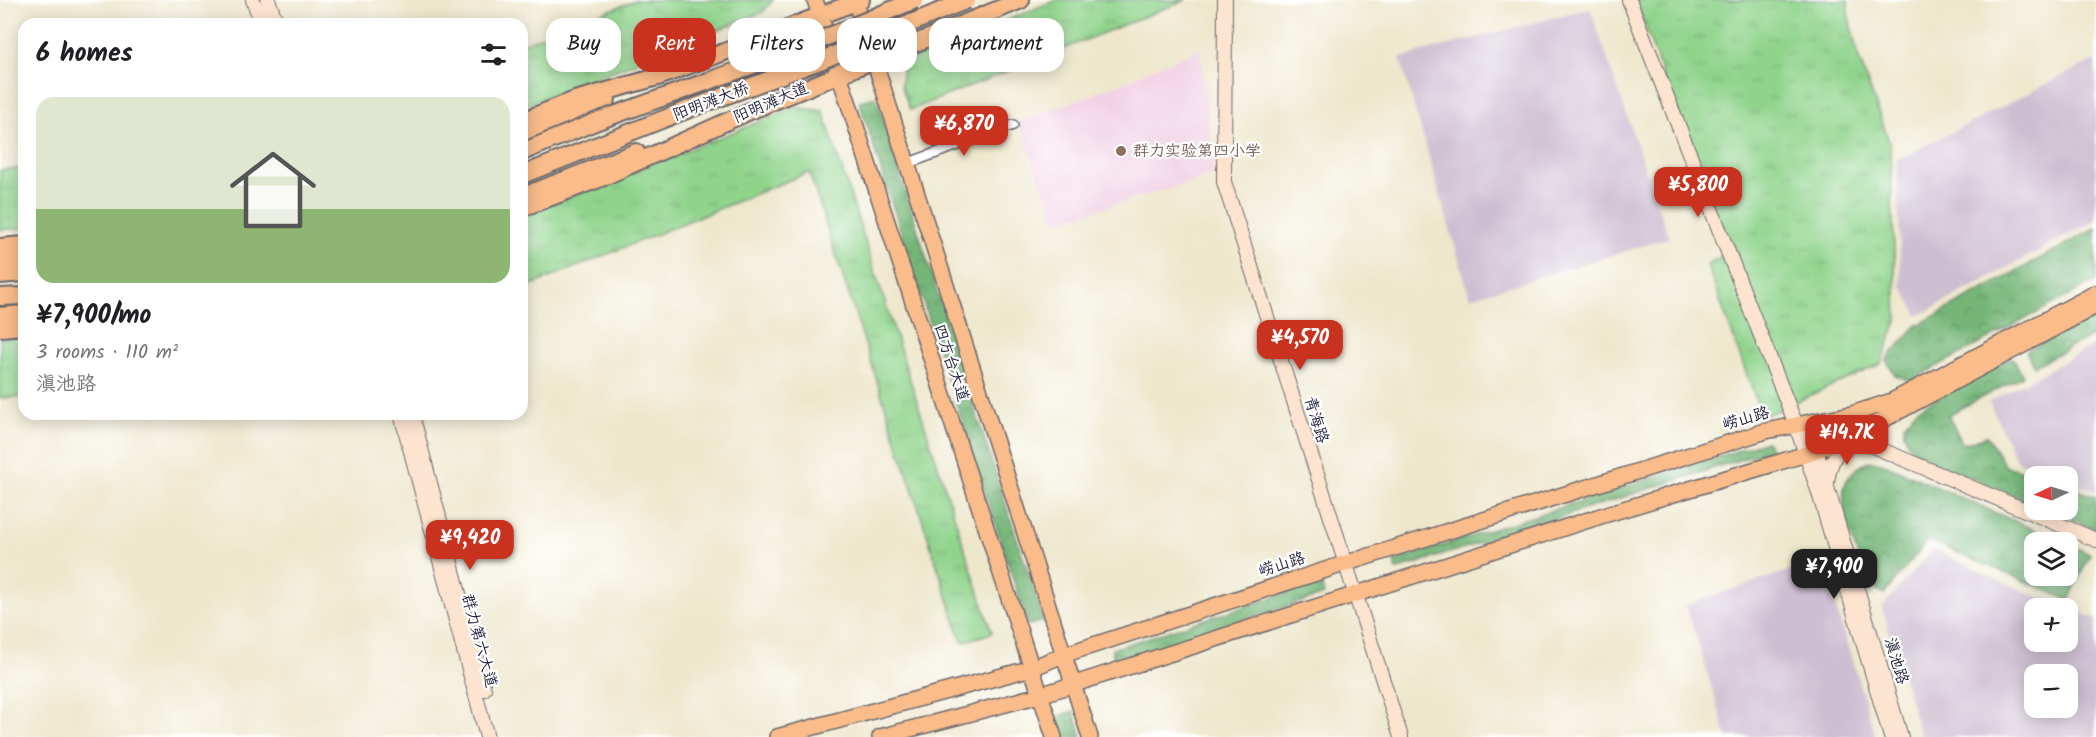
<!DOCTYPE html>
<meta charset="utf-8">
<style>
:root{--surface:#fff;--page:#f2f2f2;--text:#202124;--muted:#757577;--line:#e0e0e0;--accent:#c8321e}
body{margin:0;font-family:Kalam,"LXGW WenKai TC",sans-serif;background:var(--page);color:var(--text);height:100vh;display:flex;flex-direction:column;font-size:22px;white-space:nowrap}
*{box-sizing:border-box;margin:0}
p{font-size:20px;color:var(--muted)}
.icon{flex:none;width:33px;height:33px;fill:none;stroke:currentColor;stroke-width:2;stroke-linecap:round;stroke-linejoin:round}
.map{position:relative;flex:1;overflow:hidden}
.sheet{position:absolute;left:18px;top:18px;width:510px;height:402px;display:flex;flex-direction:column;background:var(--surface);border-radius:18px;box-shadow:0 3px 15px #0003}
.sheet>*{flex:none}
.top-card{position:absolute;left:546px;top:18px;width:570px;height:54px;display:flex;gap:12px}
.needle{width:39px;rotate:266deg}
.controls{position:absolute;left:2024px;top:466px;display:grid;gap:12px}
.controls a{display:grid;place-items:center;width:54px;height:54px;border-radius:12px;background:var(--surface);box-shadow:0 3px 15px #0003;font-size:30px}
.price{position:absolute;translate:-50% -51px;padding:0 14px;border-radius:12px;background:var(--accent);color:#fff;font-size:20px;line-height:39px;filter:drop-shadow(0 2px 3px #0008)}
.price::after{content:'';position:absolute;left:50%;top:36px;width:18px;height:14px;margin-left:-9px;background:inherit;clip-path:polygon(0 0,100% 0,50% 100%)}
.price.current{background:#222;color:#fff}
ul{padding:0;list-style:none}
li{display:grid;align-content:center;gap:12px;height:318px;padding:0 18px}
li+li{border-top:2px solid var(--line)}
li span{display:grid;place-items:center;height:186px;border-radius:18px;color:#555}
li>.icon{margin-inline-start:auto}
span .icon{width:108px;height:108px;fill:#fffc;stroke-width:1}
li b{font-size:26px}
h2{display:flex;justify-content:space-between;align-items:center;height:72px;padding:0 18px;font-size:26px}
.tag{padding:0 21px;border-radius:18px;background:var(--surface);box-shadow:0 3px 15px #0003;font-size:21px;line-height:54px}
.tag.current{background:var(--accent);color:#fff}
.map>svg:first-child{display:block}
.built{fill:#f1d0e4}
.industrial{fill:#cebed1;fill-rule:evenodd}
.forest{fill:url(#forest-crowns);stroke:#4b6c5a;stroke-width:1.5}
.park{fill:url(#park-tufts);stroke:#597b64;stroke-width:1.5}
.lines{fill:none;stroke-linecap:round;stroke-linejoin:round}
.street-casing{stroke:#69676e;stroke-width:12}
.secondary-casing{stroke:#69676e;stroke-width:16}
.primary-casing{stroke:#69676e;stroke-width:18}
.highway-casing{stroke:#69676e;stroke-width:20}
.street{stroke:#fff;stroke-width:9}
.secondary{stroke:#fde4d0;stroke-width:14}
.primary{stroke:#f9bc8a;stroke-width:15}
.highway{stroke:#f9bc8a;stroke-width:16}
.highway-bridge-casing{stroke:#69676e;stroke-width:20;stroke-linecap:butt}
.highway-bridge{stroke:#f9bc8a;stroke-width:16}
.education-dot{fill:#8d6e63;stroke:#fff;stroke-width:2}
.labels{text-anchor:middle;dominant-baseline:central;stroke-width:4.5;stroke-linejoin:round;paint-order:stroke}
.street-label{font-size:16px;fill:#22223b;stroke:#fff}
.education-label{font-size:16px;fill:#785e54;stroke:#fff;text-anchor:start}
</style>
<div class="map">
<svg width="2096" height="737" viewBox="0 0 2096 737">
<defs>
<pattern id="forest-crowns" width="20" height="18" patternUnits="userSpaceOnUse" patternTransform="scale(1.5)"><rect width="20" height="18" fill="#74b678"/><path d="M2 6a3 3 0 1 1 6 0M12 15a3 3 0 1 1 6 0" fill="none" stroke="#5f9464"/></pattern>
<pattern id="park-tufts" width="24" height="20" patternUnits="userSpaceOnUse" patternTransform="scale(1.5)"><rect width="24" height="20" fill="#90d48c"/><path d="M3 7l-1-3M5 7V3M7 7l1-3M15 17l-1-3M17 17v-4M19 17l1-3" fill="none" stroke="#7cb67a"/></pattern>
</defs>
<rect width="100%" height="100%" fill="#fff"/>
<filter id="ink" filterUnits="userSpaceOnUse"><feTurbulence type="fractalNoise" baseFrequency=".0167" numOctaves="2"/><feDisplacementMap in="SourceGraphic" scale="12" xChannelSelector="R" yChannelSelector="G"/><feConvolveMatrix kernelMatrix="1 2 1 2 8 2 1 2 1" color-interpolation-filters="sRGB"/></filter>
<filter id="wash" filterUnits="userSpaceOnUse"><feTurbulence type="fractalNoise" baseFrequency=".008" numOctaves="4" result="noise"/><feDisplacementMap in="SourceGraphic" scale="24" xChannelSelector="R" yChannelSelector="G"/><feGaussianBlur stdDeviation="1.35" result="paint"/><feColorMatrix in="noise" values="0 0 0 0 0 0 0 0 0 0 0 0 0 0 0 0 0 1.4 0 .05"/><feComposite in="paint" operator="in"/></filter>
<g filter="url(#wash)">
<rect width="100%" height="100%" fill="#eee7cc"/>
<!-- built -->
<path class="built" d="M1200 49 1215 175 1055 222 1019 122 1133 79 1140 74Z"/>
<!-- industrial -->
<path class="industrial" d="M1590 8 1669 238 1470 298 1400 58Z
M2096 59V220L1918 316 1901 284 1897 160Z
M2096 344V491L2067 480V477H2060L2016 460 1989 402Z
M1933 549 2016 588 2096 619V737H1921L1882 607ZM2034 609H2067V642H2034ZM2034 675H2067V708H2034Z
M1821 560 1876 737H1727L1686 605Z"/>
<!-- forest -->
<path class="forest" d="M876 97 964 378 949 383 859 101Z
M2096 228V281L1910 381 1895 375 1886 360 1916 326Z
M2096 314V334L2034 366 2026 351Z
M2012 357 2023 376 1948 415 1963 444 1987 436 2005 466 2044 477H2034V504L1920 456 1910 447 1904 434V425L1917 409Z
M969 392 1044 621 1028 625 954 397Z
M1767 441 1770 450 1396 570 1394 561Z
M1868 461 1882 463 2065 543H2034V576H2067V544L2090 554 2069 600 1928 540 1884 594 1867 584C1860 559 1840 513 1844 489 1846 477 1858 467 1868 461Z
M2067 486 2096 497V530L2049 510H2067Z
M1321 582 1324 595 1114 660 1112 649Z
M1074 711 1082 737H1063L1057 717Z"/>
<!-- park -->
<path class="park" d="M636 0H773L763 12 522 107V44Z
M1056 0H1186L910 110 901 85 903 63Z
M1636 0H1848V13L1858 56 1890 144 1897 321 1881 364 1762 417 1707 264 1725 254Z
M796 107 823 111 992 633 962 642 809 172 522 289V216Z
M24 168V228L0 230V170Z
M24 336V397L0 398V338Z"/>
</g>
<g filter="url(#ink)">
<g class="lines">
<defs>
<path id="street" d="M906 164 1013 125"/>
<path id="secondary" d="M253 0 262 24
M268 0 277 24
M1225 0 1224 182 1401 737
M1629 0 1796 425 1819 493 1891 737
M401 414 487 737
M412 414 484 689
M1808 423 1901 737
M1827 483C1829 464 1836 450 1851 437L2096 540"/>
<path id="primary" d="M815 0 1054 737
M855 0 1090 737
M777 737 1032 668 1063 655 1344 564 1766 431 1852 414 1892 401 2096 293
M880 737 1040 695 1604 515 1806 454 1851 437 2096 306"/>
<path id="highway" d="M522 121 575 100 661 76 861 0
M522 135 607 99
M526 195 636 152
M522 208 604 177 750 111 1021 0
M0 247 24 245
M0 262 24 259
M0 275 24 273
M0 297 24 296
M0 316 24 314
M0 328 24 326"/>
</defs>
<!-- street casing -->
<use href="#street" class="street-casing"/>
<!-- secondary casing -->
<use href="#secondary" class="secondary-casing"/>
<!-- primary casing -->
<use href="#primary" class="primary-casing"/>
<!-- highway casing -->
<use href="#highway" class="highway-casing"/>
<!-- street -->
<use href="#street" class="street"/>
<!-- secondary -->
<use href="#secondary" class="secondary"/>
<!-- primary -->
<use href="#primary" class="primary"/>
<!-- highway -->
<use href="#highway" class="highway"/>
<defs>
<path id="highway-bridge" d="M522 152 595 122 808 45 915 0
M522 175 684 111 817 62 967 0"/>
</defs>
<!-- highway-bridge casing -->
<use href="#highway-bridge" class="highway-bridge-casing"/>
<!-- highway-bridge -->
<use href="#highway-bridge" class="highway-bridge"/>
</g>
</g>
<!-- markers -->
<circle class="education-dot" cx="1121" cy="151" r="6"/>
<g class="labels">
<!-- street labels -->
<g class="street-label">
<text transform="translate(711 102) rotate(-21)">阳明滩大桥</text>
<text transform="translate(771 103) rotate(-23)">阳明滩大道</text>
<text transform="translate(951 363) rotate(72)">四方台大道</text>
<text transform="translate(1746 419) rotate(-16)">崂山路</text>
<text transform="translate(1316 420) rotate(73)">青海路</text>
<text transform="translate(1282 565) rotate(-18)">崂山路</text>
<text transform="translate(479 641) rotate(75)">群力第六大道</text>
<text transform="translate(1896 661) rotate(73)">滇池路</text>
</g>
<!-- education labels -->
<g class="education-label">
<text x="1133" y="151">群力实验第四小学</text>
</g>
</g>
</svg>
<div class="controls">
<a><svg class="needle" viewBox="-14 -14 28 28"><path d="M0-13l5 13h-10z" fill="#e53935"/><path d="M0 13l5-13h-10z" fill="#757577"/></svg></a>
<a><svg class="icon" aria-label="layers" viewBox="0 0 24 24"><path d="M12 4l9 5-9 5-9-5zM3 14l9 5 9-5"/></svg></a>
<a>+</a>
<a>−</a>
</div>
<b class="price" style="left:964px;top:157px">¥6,870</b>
<b class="price" style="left:1698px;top:218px">¥5,800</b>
<b class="price" style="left:1300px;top:371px">¥4,570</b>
<b class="price" style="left:1847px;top:466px">¥14.7K</b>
<b class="price" style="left:470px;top:571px">¥9,420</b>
<b class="price current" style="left:1834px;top:600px">¥7,900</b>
<div class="top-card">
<a class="tag">Buy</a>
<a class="tag current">Rent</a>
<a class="tag">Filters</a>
<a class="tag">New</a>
<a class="tag">Apartment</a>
</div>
<section class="sheet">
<h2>6 homes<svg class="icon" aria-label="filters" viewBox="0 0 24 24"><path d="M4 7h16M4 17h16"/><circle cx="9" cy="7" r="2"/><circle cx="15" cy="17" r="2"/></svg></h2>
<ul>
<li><span style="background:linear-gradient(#dfe7d0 60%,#8fb573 0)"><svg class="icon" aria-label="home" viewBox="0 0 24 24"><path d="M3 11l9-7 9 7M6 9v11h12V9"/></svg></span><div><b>¥7,900/mo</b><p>3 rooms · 110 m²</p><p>滇池路</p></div></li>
</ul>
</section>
</div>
